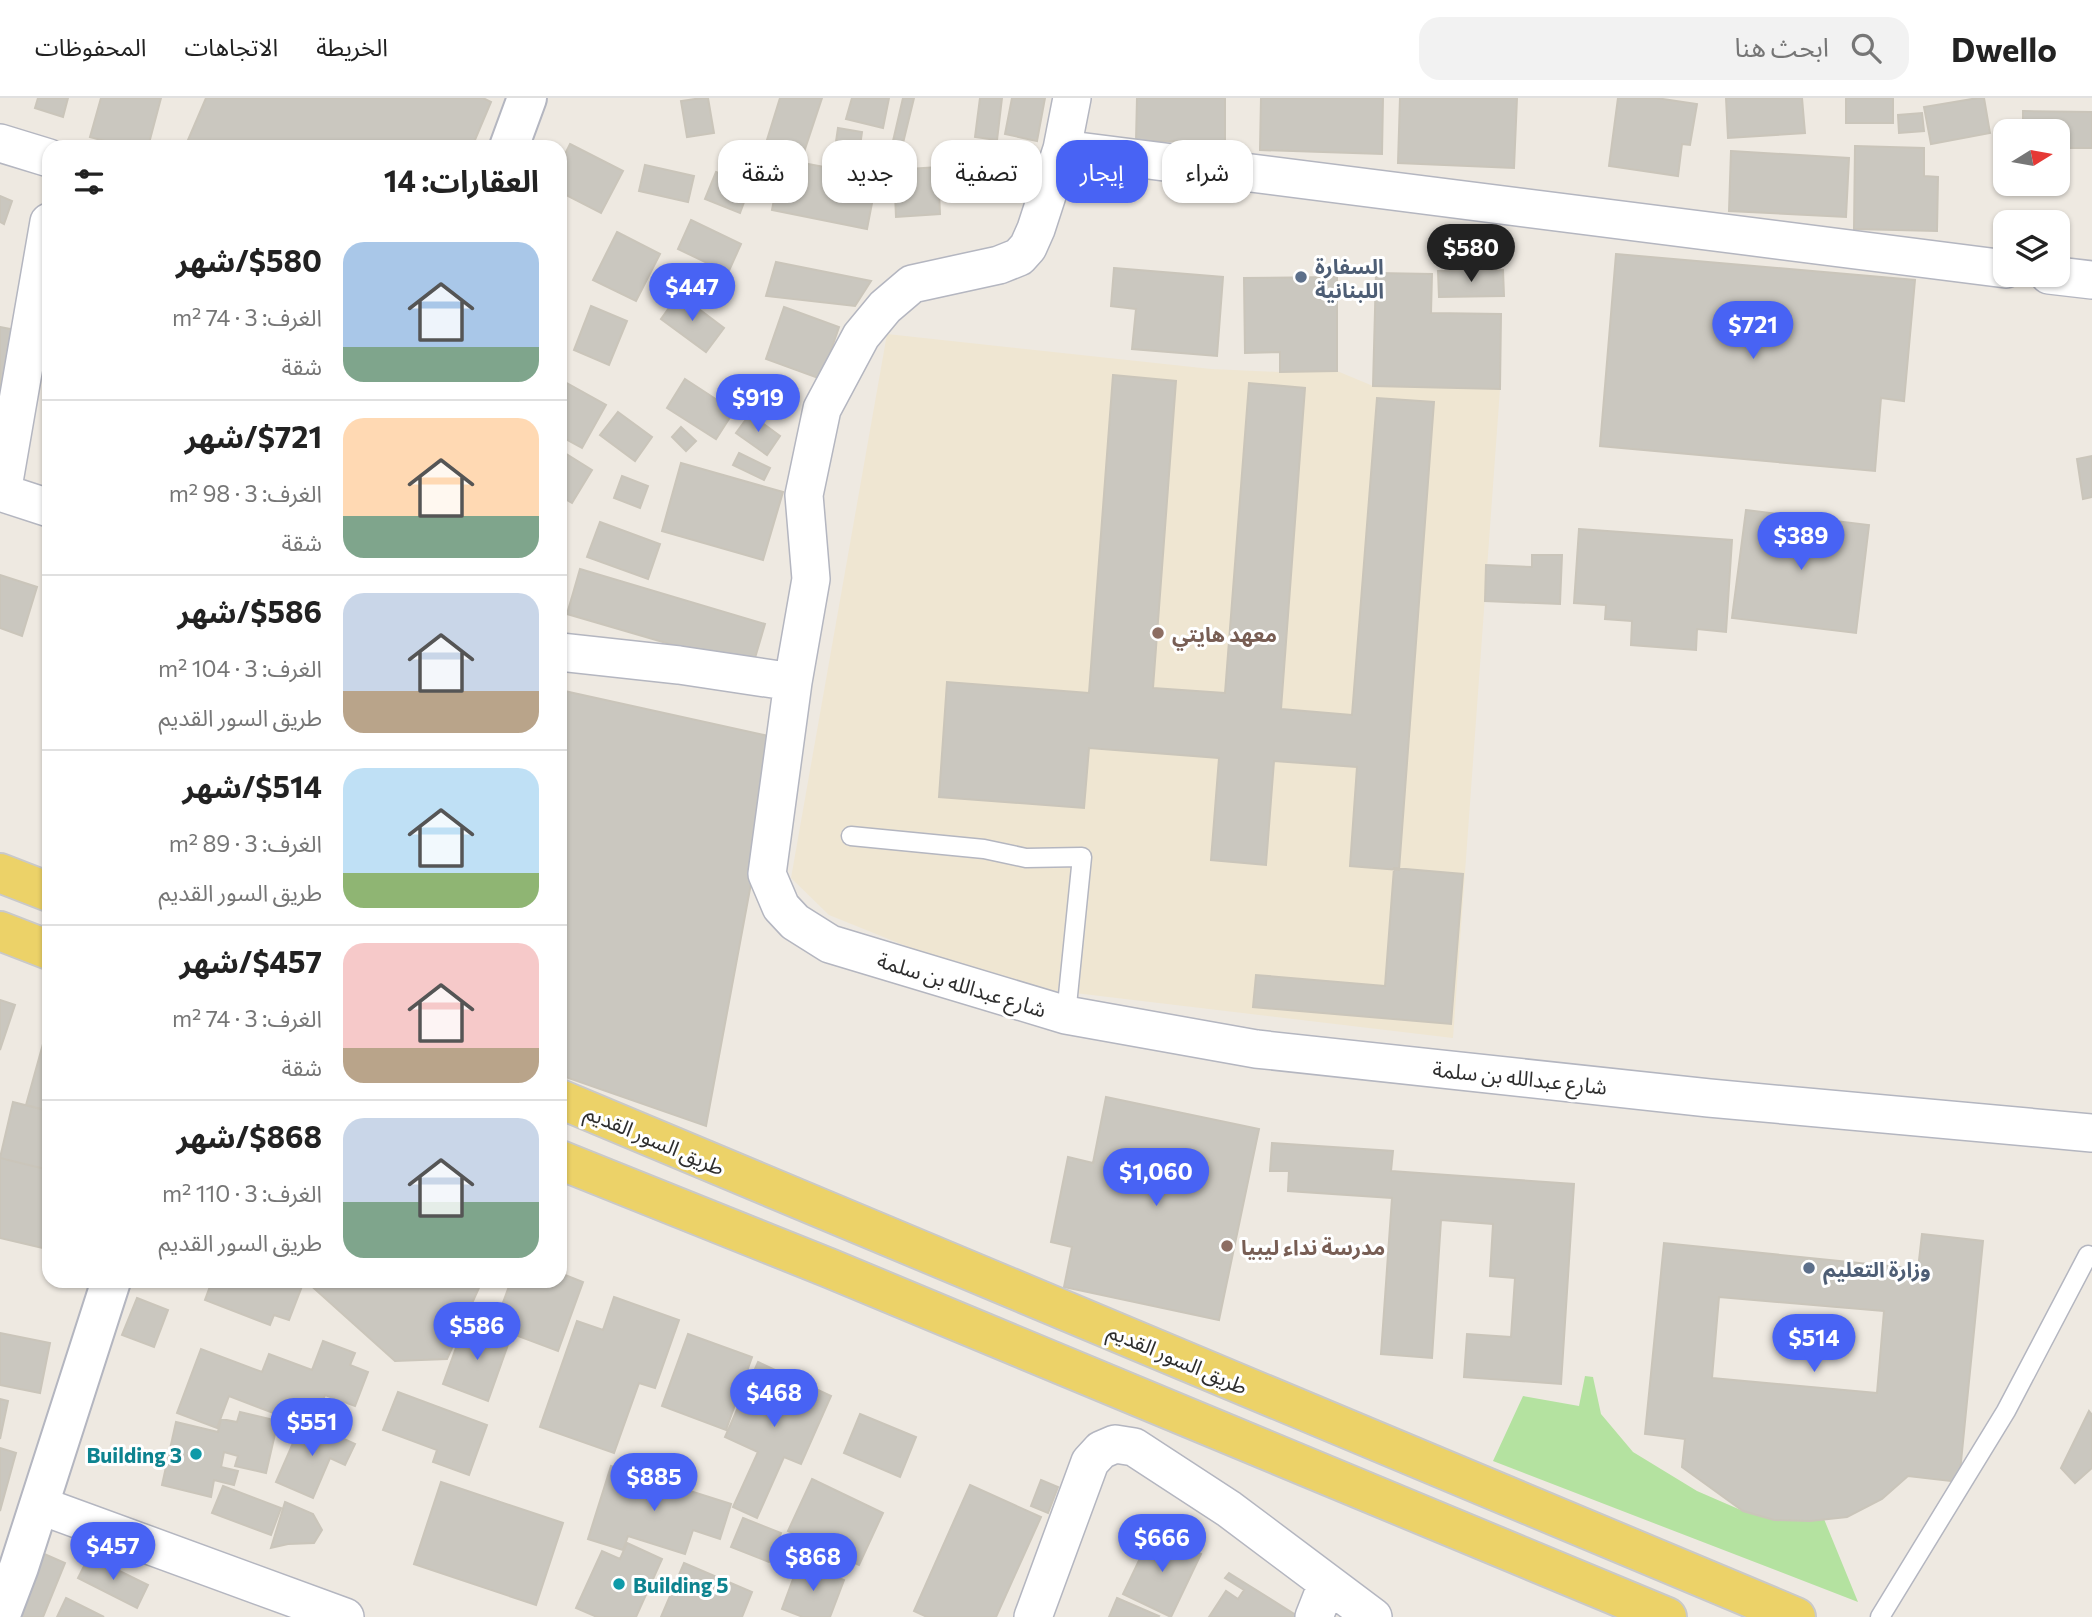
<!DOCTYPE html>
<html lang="ar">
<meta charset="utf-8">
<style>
:root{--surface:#fff;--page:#f2f2f2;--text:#222;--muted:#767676;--line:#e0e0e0;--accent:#4863f4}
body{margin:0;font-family:Commissioner,"Noto Sans Arabic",sans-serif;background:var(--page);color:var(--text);direction:rtl;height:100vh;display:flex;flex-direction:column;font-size:26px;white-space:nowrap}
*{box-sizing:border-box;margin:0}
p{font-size:23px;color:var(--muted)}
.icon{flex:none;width:38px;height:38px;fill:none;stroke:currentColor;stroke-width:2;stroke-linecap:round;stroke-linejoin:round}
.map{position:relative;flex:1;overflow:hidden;direction:ltr}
.drawer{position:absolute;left:42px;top:42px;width:525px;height:1148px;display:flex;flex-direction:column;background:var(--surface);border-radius:21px;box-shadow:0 2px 5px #0004;direction:rtl}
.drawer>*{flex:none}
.top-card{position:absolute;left:588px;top:42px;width:665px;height:63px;direction:rtl;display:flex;gap:14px}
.needle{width:46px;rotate:79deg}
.fabs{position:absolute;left:1993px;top:21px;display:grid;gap:14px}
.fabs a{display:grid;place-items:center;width:77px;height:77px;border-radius:14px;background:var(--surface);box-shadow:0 2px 5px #0004;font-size:35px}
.price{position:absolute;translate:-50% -60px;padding:0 16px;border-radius:24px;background:var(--accent);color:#fff;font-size:23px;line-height:46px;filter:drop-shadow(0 2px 4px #0008)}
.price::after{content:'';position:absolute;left:50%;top:42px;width:21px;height:16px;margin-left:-10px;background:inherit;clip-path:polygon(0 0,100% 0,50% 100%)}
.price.current{background:#222;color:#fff}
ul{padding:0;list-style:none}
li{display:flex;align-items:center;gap:21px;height:175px;padding:0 28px}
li+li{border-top:2px solid var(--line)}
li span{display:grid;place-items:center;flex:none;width:196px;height:140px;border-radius:21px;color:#555}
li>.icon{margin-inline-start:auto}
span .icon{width:84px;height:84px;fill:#fffc;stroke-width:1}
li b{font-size:30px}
h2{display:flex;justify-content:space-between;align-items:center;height:84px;padding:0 28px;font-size:30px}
.pill{padding:0 24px;border-radius:21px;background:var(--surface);box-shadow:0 2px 5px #0004;font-size:24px;line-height:63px}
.pill.current{background:var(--accent);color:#fff}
header{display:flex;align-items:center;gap:42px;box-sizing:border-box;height:98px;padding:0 35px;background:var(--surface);border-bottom:2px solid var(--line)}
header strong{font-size:33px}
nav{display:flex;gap:38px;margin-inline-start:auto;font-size:24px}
.search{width:490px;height:63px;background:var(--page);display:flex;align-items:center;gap:18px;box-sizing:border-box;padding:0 24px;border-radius:21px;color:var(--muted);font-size:26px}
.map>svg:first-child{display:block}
.education{fill:#efe6d2}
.green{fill:#b4e2a0}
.building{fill:#cac7bf;stroke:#cac5ba;stroke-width:2;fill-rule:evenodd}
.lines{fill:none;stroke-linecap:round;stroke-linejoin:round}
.lane-casing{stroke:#b4b6c0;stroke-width:21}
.street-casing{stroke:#b4b6c0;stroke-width:40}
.secondary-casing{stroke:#b4b6c0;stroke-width:42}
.primary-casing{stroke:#c9c9c9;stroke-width:42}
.lane{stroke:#fff;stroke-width:18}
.street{stroke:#fff;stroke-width:37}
.secondary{stroke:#fff;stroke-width:38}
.primary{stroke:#ecd268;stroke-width:38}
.service-dot{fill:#5c6f8a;stroke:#fff;stroke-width:2.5}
.education-dot{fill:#8d6e63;stroke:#fff;stroke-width:2.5}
.culture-dot{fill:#0f9aa8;stroke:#fff;stroke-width:2.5}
.labels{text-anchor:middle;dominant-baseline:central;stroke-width:6;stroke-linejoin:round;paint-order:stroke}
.service-label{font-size:21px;font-weight:bold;fill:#4e5e75;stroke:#fff;text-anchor:start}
.education-label{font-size:21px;font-weight:bold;fill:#785e54;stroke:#fff;text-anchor:start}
.street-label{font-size:21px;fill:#2e2e2e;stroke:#fff}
.culture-label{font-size:21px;font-weight:bold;fill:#0d838f;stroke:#fff;text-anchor:end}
</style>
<header>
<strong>Dwello</strong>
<div class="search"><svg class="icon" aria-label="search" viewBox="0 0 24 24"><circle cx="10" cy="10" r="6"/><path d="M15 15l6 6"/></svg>ابحث هنا</div>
<nav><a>الخريطة</a><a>الاتجاهات</a><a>المحفوظات</a></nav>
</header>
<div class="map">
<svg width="2092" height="1519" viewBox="0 0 2092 1519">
<rect width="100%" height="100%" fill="#eee9e1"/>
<!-- education -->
<path class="education" d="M887 236 1211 271 1280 274 1337 273 1373 288 1500 291 1453 940 1000 886 829 817 791 780Z"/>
<!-- green -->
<path class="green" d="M1585 1278 1593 1279 1601 1316 1633 1354 1697 1393 1743 1413 1774 1422 1810 1423 1824 1421 1858 1504 1493 1363 1523 1298 1579 1308Z"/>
<!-- building -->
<path class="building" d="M38 0H68L63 19 35 10Z
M101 0H161L148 49H127L90 39Z
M206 0H483L491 4 472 49H185Z
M702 0H708L714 35 687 39 681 3Z
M780 0H822L803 57 766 45Z
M852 0H889L883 30 846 21Z
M903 0H914L903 45 893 43Z
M980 0H1002L997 42 975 39Z
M1012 0H1045L1037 43 1005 36Z
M1137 0H1225V44L1136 43Z
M1261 0H1383L1382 56 1260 52Z
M1400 0H1517L1514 70 1398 65Z
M1618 0H1656L1697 6 1690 47 1682 46 1678 78 1609 68Z
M1726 0H1802L1805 35 1728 40Z
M1846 0H1893V25H1846Z
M1978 0H1984L1990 35 1931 46 1924 9Z
M2023 13 2092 14V50H2058V33H2023Z
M1922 15 1924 33 1899 35 1898 17Z
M838 30 862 34 858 62 834 57Z
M570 46 623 73 601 115 560 94V66Z
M1855 48 1924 50V78L1938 79 1937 133 1854 131Z
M1731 53 1849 60 1846 119 1729 113Z
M782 61 877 79 867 131 772 112Z
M645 67 694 78 688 104 639 93Z
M938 69 940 116 896 119 894 72Z
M716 74 750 88 740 115 705 101Z
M0 98 12 103 4 126 0 124Z
M691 122 741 146 728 175 678 151Z
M617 134 660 156 636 203 593 182Z
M1616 156 1915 182 1904 303 1881 300 1875 373 1600 348Z
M776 164 871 183 855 208 766 198Z
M1114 170 1223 179 1217 258 1132 251 1136 211 1111 208Z
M1503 172 1504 198 1439 199 1438 173Z
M1376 175 1432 176 1431 215 1501 216 1500 291 1373 288Z
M1337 179V273L1280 274V254L1245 255 1244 180Z
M679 196 724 230 706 254 661 221Z
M591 208 627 223 609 267 574 252Z
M784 209 839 229 821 281 766 261Z
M0 229 21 233 0 296Z
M1113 277 1176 283 1153 590 1225 595 1249 285 1305 290 1281 611 1352 617 1377 300 1434 304 1399 772 1350 768 1357 669 1274 663 1266 767 1211 762 1219 660 1089 650 1084 710 939 699 947 584 1089 595Z
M685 281 734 313 716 341 667 310Z
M565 284 606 307 582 350 560 338V292Z
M618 314 652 339 635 363 600 337Z
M750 316 780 338 767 357 736 335Z
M681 329 696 343 686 353 672 339Z
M560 352 592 372 572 405 560 398Z
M739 355 770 370 764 382 733 367Z
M2092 358V399L2083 401 2077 361Z
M681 365 783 394 763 462 662 433Z
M622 378 648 388 640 410 614 400Z
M1746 412 1869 427 1856 535 1732 520Z
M600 424 660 446 648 481 587 459Z
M1579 431 1732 442 1726 534 1697 531 1696 552 1631 547 1632 523 1605 521 1606 507 1574 505Z
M1532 457H1562L1560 506 1485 503 1486 467 1532 469Z
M580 471 765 526 752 570 567 516Z
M0 477 37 489 22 538 0 530Z
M560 592 778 640 706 1028 560 977Z
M1394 770 1463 776 1451 926 1253 909 1256 877 1385 888Z
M0 902 15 907 0 952Z
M48 928 49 929V1013L26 1007Z
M1106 999 1259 1031 1219 1222 1064 1189 1072 1149 1051 1144 1068 1059 1093 1065Z
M13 1004 49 1013V1072L0 1060Z
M1272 1045 1393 1053 1391 1073 1574 1086 1561 1286 1464 1279 1467 1236 1511 1239 1515 1180 1490 1178 1493 1126 1441 1122 1432 1260 1381 1256 1392 1100 1288 1093 1289 1073H1270Z
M0 1060 49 1072V1162L45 1161 47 1151 0 1140Z
M1922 1136 1983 1143 1959 1384 1908 1378 1882 1401 1847 1419 1810 1423 1774 1422 1743 1413 1682 1369 1685 1341 1645 1336 1664 1145 1918 1171ZM1719 1199 1884 1213 1877 1295 1712 1280Z
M560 1175 583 1184 558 1253 494 1229 511 1183H560Z
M212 1183H304L289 1222 274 1217 270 1227 205 1202Z
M482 1183 447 1261 395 1263 307 1184Z
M614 1199 679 1222 655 1290 639 1285 614 1355 540 1329 577 1223 603 1232Z
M137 1200 168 1212 154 1249 122 1237Z
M465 1225 510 1241 488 1303 443 1286Z
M0 1235 50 1245 40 1295 0 1287Z
M688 1236 752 1259 726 1332 662 1308Z
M323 1243 355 1255 350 1267 368 1274 355 1308 325 1297 317 1319 301 1314 297 1324 229 1298 217 1330 177 1315 201 1251 262 1274 269 1256 312 1272Z
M758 1264 831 1298 801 1366 784 1359 757 1420 733 1409 758 1354 725 1339Z
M398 1294 487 1327 469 1377 433 1364 437 1352 383 1332Z
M0 1301 8 1303 0 1341Z
M2089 1313 2092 1317V1370L2075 1385 2061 1370Z
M240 1314 278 1323 266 1375 235 1368 238 1358 224 1354 221 1369 238 1373 234 1387 214 1382 211 1399 162 1387 176 1324 218 1334 221 1321 237 1324Z
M860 1316 916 1339 900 1379 844 1355Z
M303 1322 355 1346 345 1367 330 1360 313 1400 276 1384Z
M0 1350 16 1355 0 1413Z
M611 1368 731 1406 720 1441 693 1432 685 1456 628 1438 623 1452 588 1441Z
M812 1381 883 1415 859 1467 788 1433Z
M1041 1382 1058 1389 1048 1415 1031 1408Z
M441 1384 563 1425 536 1507 414 1466Z
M970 1387 1041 1419 996 1519H927L914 1513Z
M223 1388 281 1410 271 1437 212 1415Z
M285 1404 313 1416 322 1432 314 1445 288 1446 271 1450Z
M743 1420 781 1435 769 1464 731 1449Z
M1153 1433 1201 1456 1171 1519 1123 1496Z
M627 1445 662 1461 636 1519H597L576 1510 602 1453 620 1461Z
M42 1455 65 1465 43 1519H15Z
M89 1458 148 1487 137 1510 78 1480Z
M684 1465 752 1494 742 1519H661Z
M799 1465 844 1482 830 1519H803L782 1511Z
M1229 1475 1299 1519H1209L1226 1493 1238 1501 1244 1492 1225 1480Z
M66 1500 104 1519H57Z
M1117 1500 1159 1518 1158 1519H1109Z"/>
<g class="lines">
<defs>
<path id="lane" d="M851 738 984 751 1026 760 1082 759 1066 917
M1880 1519 2006 1313 2088 1157"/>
<path id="street" d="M1072 0 1062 51 1036 131 1028 149 1019 159 999 167 912 186 885 209 861 238 822 311 804 397 811 481 793 584 767 776 781 809 795 824 830 846 1066 917 1256 951 1709 1000 2092 1035
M0 45 49 60
M1062 51 2006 171
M2049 177 2092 182
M0 394 49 410
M2 395 49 124
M560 554 679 567 793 584
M39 1407 345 1519
M1033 1519 1090 1364 1101 1352 1115 1346 1134 1349 1229 1411 1373 1519
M1314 1519 1327 1486"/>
<path id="secondary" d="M509 49 527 0
M0 1519 19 1469 111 1183"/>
<path id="primary" d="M0 775 49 794
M0 833 49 852
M560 1001 1796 1519
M560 1062 829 1170 1667 1519"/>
</defs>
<!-- lane casing -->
<use href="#lane" class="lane-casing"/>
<!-- street casing -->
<use href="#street" class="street-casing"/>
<!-- secondary casing -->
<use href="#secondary" class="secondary-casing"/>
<!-- primary casing -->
<use href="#primary" class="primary-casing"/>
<!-- lane -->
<use href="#lane" class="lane"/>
<!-- street -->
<use href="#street" class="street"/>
<!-- secondary -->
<use href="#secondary" class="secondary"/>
<!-- primary -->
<use href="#primary" class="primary"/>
</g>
<!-- markers -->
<g class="service-dot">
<circle cx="1301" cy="179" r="7"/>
<circle cx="1809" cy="1170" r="7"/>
</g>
<g class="education-dot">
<circle cx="1158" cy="535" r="7"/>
<circle cx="1227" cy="1148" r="7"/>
</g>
<g class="culture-dot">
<circle cx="196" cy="1356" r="7"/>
<circle cx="619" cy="1486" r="7"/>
</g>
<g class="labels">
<!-- service labels -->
<g class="service-label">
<text x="1315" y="167">السفارة<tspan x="1315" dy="24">اللبنانية</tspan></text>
<text x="1823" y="1170">وزارة التعليم</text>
</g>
<!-- education labels -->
<g class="education-label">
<text x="1172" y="535">معهد هايتي</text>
<text x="1241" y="1148">مدرسة نداء ليبيا</text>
</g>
<!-- street labels -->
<g class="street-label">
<text transform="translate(962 886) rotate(17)">شارع عبدالله بن سلمة</text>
<text transform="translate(1520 979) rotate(6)">شارع عبدالله بن سلمة</text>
<text transform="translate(655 1041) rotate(23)">طريق السور القديم</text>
<text transform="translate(1178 1260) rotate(23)">طريق السور القديم</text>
</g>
<!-- culture labels -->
<g class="culture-label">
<text x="182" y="1356">Building 3</text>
<text x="633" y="1486" text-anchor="start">Building 5</text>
</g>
</g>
</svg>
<div class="fabs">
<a><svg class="needle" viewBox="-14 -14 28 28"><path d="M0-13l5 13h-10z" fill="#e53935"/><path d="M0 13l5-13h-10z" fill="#767676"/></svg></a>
<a><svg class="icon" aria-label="layers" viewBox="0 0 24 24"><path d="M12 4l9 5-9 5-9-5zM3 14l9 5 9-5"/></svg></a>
</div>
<b class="price current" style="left:1471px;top:186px">$580</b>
<b class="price" style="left:692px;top:225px">$447</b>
<b class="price" style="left:1753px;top:263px">$721</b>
<b class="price" style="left:758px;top:336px">$919</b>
<b class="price" style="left:1801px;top:474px">$389</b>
<b class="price" style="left:1156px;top:1110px">$1,060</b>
<b class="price" style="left:477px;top:1264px">$586</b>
<b class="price" style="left:1814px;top:1276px">$514</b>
<b class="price" style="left:774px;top:1331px">$468</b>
<b class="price" style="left:312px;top:1360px">$551</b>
<b class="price" style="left:654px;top:1415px">$885</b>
<b class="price" style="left:1162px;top:1476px">$666</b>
<b class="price" style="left:113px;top:1484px">$457</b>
<b class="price" style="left:813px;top:1495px">$868</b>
<div class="top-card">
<a class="pill">شراء</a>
<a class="pill current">إيجار</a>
<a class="pill">تصفية</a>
<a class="pill">جديد</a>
<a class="pill">شقة</a>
</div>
<section class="drawer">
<h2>العقارات: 14<svg class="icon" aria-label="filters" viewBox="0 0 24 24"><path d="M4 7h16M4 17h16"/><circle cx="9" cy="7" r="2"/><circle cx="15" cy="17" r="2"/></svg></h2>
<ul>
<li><span style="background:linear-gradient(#a9c7e8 75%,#7fa58c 0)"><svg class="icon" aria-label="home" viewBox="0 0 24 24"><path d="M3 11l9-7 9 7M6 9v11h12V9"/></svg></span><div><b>$580/شهر</b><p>الغرف: 3 · 74 m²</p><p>شقة</p></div></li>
<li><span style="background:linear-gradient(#ffd9b3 70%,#7fa58c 0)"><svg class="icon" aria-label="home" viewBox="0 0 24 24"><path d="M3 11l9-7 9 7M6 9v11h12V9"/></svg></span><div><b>$721/شهر</b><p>الغرف: 3 · 98 m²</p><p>شقة</p></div></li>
<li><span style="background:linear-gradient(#c9d6e8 70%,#b9a48a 0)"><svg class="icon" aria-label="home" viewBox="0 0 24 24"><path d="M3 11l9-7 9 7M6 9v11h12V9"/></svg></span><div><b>$586/شهر</b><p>الغرف: 3 · 104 m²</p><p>طريق السور القديم</p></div></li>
<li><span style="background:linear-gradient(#bfe0f5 75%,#8fb573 0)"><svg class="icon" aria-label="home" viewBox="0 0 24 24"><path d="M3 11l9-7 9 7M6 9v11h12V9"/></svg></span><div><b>$514/شهر</b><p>الغرف: 3 · 89 m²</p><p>طريق السور القديم</p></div></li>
<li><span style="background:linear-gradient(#f6c9c9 75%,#b9a48a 0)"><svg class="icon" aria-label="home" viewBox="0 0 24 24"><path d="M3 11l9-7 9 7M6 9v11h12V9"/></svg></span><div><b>$457/شهر</b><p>الغرف: 3 · 74 m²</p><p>شقة</p></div></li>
<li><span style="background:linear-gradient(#c9d6e8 60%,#7fa58c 0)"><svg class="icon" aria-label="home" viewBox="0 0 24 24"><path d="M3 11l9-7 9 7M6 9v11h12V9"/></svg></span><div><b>$868/شهر</b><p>الغرف: 3 · 110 m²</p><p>طريق السور القديم</p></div></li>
</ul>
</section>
</div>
